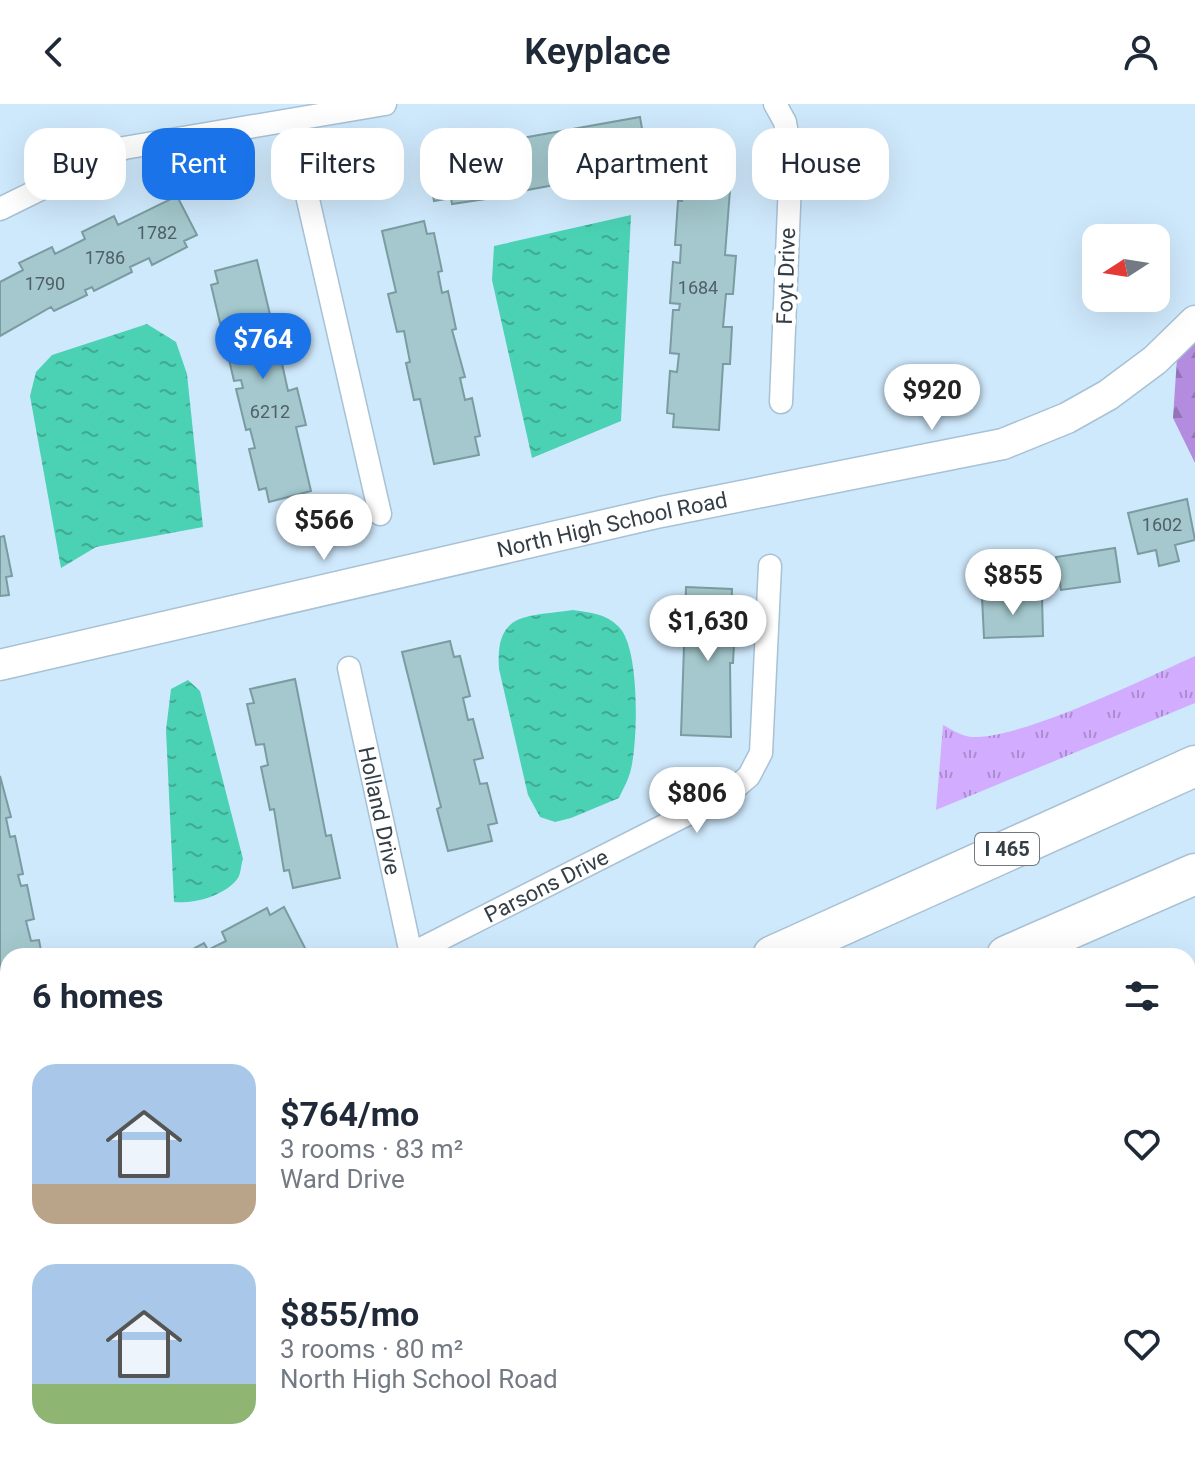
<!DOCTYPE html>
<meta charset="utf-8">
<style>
:root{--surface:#fff;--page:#f2f2f3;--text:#1f2937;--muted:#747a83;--accent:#1a73e8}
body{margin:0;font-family:Roboto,sans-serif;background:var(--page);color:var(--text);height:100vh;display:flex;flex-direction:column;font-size:30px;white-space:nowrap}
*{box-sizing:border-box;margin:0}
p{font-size:26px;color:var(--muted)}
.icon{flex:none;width:44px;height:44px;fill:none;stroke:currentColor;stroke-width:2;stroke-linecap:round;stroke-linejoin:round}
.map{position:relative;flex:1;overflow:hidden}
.side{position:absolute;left:0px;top:844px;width:1196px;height:512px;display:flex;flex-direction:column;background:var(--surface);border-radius:24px 24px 0 0;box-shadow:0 8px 32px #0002}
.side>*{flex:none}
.hud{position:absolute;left:24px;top:24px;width:1148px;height:72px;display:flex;gap:16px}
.needle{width:52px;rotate:258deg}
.fabs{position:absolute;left:1082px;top:120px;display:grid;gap:16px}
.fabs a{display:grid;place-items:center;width:88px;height:88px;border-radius:16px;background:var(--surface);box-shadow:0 8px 32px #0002;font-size:40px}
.price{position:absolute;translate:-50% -68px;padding:0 18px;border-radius:28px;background:#fff;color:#222;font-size:26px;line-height:52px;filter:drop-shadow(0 2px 4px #0008)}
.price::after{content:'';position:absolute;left:50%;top:48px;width:24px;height:18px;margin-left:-12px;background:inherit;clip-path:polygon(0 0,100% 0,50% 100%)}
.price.active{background:var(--accent);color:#fff}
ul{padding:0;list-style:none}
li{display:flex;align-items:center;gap:24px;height:200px;padding:0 32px}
li span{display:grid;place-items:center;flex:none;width:224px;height:160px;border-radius:24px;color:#555}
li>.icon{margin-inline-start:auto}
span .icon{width:96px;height:96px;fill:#fffc;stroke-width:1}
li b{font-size:34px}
h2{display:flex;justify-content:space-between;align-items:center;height:96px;padding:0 32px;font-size:34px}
.pill{padding:0 28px;border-radius:24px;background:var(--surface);box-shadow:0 8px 32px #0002;font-size:28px;line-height:72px}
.pill.active{background:var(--accent);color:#fff}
header{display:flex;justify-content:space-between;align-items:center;height:104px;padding:0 32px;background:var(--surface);font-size:36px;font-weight:600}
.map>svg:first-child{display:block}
.grass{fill:url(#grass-tufts)}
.forest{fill:url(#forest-firs)}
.water{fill:url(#water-ripples)}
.building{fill:#a4c8cd;stroke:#7a9ca1;stroke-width:2}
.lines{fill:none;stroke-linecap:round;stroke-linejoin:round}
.street-casing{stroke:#a8c1d4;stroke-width:25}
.secondary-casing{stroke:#a8c1d4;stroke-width:33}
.highway-casing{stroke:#a8c1d4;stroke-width:43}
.street{stroke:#fff;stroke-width:22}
.secondary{stroke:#fff;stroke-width:30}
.highway{stroke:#fff;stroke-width:40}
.labels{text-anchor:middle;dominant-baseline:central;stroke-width:8;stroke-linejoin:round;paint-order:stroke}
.number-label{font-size:18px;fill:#506068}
.shield{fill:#fff;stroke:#71787e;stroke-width:2}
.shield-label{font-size:20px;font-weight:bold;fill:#343e46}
.street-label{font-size:22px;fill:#343e46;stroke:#fff}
</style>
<header><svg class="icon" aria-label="back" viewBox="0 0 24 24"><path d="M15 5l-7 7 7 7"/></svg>Keyplace<svg class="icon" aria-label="person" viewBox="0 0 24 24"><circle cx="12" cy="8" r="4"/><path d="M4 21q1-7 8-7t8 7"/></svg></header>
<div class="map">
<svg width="1195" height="1356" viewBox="0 0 1195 1356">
<defs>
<pattern id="grass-tufts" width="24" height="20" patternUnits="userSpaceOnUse" patternTransform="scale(2)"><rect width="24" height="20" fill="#d2acfe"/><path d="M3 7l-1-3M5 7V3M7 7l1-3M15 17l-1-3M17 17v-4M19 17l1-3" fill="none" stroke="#ab8dcf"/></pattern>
<pattern id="forest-firs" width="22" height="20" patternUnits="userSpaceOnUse" patternTransform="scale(2)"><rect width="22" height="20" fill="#b38cdf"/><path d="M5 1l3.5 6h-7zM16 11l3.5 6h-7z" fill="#9274b7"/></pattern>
<pattern id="water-ripples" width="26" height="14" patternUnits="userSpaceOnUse" patternTransform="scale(2)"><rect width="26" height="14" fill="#4bd1b3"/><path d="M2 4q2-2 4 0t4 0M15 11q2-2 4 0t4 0" fill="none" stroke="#3fab93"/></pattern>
</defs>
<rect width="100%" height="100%" fill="#cfe9fc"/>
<!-- grass -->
<path class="grass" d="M1195 552V599L936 706 943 621C951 625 961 632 971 633 1020 636 1146 574 1195 552Z"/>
<!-- forest -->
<path class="forest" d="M1195 237V359L1173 314 1177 254Z
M791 1348H961V1356H791Z"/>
<!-- water -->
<path class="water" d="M631 111 621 317 532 354 492 176 494 142Z
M147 220 176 238 187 270 203 423 96 443 61 464 30 292 36 268 52 251Z
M573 506C591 509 605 509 619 523 640 544 638 636 631 665 629 675 623 685 619 694L571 714 555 718 540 713 528 691 499 565C495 507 526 513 573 506Z
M188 576 200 587 243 755C241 760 241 769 238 774 225 792 194 800 174 798L166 626 171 585Z"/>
<!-- building -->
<path class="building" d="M640 13 648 60 633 63V69L592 76 591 69 564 73 565 79 522 87 521 82 491 87 493 94 452 100 451 94 434 97 426 51Z
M683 82 730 86 725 151 736 152 733 190H726L723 223H732L730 260H723L719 326 673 323 674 310 667 309 670 267 677 268 679 250 670 249 673 206H679L680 200 670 199 673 158 680 159 681 141H675L678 97H682Z
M177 92 197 131 184 137 187 143 152 161 149 154 130 163 132 168 94 187 92 183 85 186 87 191 54 207 51 203 0 232V178L23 166 19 159 52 143 55 150 85 135 82 128 114 112 118 121Z
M424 117 427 130 434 129 442 167 438 168 442 189 448 187 456 225 452 226 465 273 460 274 465 296 472 294 480 332 475 333 479 351 434 360 420 295 414 296 406 259 410 258 404 227 397 228 388 190 396 188 382 127Z
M257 156 272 219 283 216 291 253 281 255 288 287 297 284 306 321 296 323 311 387 269 398 266 384 259 386 249 345 255 344 250 325 246 326 236 285 243 284 241 276 234 277 225 238 231 237 227 217 220 219 211 181 218 179 215 167Z
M1187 395 1195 436 1175 441 1179 457 1159 462 1156 446 1138 450 1128 409Z
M4 432 12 472 6 473 9 491 0 492V433Z
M1115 444 1120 478 1061 486 1056 453Z
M686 483 732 485 731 520H735L733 559H730L731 633 681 631Z
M1042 492 1043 532 984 534 982 493Z
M450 537 454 553 460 552 470 592 463 594 468 616 473 615 483 654 474 656 480 680 487 679 497 719 488 721 492 737 448 747 437 705 441 703 402 548Z
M295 575 326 732 331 731 340 774 293 784 289 766 284 767 274 705 270 706 261 663 268 661 264 640 256 641 247 600 254 599 250 585Z
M0 672 11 713 6 714 10 733 15 732 23 770 18 771 21 782 27 781 34 815 26 817 31 837 39 836 42 852H8V900L3 901 0 886Z
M284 803 306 846 294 852H180L204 839 208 846 226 837 222 828 267 804 270 811Z
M1195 992V1028L1188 1030V994Z
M1188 1204H1195V1261H1188Z
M1188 1284 1195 1285V1345H1188Z
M1008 1348H1051L1050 1356H1007Z"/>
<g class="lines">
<defs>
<g id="street">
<path d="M775 0 785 18 791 54 781 298"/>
<path d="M290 17 380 410"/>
<path d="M0 105 124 44 385 0"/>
<path id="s1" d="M349 564 411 850"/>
<path id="s2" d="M407 852 729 689 749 672 761 649 770 462"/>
<path d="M0 1044 8 1041"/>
<path d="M1188 1087 1195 1085"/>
<path d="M1106 1356V1348"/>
</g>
<g id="secondary">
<path id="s3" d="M0 561 661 408 1003 340 1067 314 1108 291 1155 256 1195 217"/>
</g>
<path id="highway" d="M773 852 1195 662
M1007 852 1195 770
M0 1267 8 1262
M19 1356 32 1348"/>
</defs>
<!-- street casing -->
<use href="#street" class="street-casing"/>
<!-- secondary casing -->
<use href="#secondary" class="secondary-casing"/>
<!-- highway casing -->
<use href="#highway" class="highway-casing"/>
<!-- street -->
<use href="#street" class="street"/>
<!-- secondary -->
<use href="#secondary" class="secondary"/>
<!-- highway -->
<use href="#highway" class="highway"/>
</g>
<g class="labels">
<!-- number labels -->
<g class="number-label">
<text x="157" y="128">1782</text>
<text x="105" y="153">1786</text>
<text x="45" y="179">1790</text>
<text x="698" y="183">1684</text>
<text x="270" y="307">6212</text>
<text x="1162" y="420">1602</text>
</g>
<!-- shield labels -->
<rect class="shield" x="975" y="729" width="64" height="32" rx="6"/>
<g class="shield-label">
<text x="1007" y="745">I 465</text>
</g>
<!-- street labels -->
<g class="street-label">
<text transform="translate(786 172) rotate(-88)">Foyt Drive</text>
<text stroke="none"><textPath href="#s3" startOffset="628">North High School Road</textPath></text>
<text stroke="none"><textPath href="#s1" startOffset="146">Holland Drive</textPath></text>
<text stroke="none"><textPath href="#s2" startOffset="156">Parsons Drive</textPath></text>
</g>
</g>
</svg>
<div class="fabs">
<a><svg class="needle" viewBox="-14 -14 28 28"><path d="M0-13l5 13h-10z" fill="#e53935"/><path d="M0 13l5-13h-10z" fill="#747a83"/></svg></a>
</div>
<b class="price active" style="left:263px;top:277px">$764</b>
<b class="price" style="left:932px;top:328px">$920</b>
<b class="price" style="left:324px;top:458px">$566</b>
<b class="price" style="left:1013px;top:513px">$855</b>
<b class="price" style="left:708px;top:559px">$1,630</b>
<b class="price" style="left:697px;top:731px">$806</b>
<div class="hud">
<a class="pill">Buy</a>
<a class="pill active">Rent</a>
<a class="pill">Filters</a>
<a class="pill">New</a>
<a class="pill">Apartment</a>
<a class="pill">House</a>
</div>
<section class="side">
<h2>6 homes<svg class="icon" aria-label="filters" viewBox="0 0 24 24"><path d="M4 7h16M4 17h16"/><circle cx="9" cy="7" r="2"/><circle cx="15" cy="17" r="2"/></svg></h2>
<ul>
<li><span style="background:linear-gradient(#a9c7e8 75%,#b9a48a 0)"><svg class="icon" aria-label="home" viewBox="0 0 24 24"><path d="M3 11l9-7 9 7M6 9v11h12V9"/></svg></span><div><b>$764/mo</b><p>3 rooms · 83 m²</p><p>Ward Drive</p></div><svg class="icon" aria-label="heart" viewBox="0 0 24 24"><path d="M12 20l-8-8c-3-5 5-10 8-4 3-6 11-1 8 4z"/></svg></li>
<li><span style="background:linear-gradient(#a9c7e8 75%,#8fb573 0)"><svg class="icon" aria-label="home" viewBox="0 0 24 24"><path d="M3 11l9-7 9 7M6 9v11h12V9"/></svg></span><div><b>$855/mo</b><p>3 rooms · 80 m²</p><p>North High School Road</p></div><svg class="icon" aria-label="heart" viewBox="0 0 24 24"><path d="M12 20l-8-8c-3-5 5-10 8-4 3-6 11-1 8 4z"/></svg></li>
</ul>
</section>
</div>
